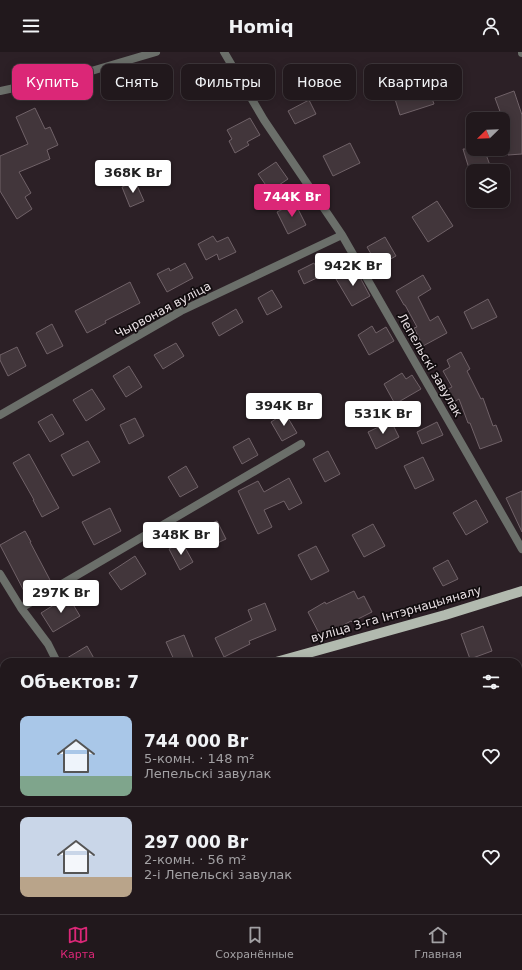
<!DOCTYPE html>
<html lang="ru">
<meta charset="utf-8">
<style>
:root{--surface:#21181c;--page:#2d2529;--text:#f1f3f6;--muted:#a2a0a3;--line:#3e373b;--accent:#db2777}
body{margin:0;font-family:"DejaVu Sans",sans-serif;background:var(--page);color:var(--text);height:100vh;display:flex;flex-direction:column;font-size:15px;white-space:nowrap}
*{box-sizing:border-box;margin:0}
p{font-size:13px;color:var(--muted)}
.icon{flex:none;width:22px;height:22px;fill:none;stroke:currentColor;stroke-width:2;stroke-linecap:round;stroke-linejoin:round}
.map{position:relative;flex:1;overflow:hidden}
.drawer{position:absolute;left:0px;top:606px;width:522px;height:256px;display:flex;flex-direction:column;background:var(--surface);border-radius:12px 12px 0 0;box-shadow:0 2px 10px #0003,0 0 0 1px var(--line)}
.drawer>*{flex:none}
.hud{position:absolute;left:12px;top:12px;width:498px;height:36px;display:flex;gap:8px}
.needle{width:26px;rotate:247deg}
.controls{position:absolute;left:466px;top:60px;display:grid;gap:8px}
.controls a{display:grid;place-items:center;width:44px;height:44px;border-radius:8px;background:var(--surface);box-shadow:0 2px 10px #0003,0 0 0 1px var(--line);font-size:20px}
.price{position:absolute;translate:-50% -34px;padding:0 9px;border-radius:4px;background:#fff;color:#222;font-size:13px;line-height:26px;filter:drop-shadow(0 1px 2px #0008)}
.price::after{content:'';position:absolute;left:50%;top:24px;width:12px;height:9px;margin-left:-6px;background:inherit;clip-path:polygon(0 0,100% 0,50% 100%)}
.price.on{background:var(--accent);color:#fff}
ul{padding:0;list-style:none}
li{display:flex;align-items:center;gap:12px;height:100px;padding:0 20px}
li+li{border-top:1px solid var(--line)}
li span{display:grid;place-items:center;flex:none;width:112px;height:80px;border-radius:8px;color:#555}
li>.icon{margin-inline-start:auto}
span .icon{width:48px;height:48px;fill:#fffc;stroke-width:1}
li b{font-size:17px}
h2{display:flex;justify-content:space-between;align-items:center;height:48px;padding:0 20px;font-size:17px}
.chip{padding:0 14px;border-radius:8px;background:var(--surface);box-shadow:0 2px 10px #0003,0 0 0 1px var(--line);font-size:14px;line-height:36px}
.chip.on{background:var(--accent);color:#fff}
header{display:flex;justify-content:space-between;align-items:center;height:52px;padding:0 20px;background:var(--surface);font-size:18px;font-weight:700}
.tabs{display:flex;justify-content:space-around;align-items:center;height:56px;border-top:1px solid var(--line);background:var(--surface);font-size:11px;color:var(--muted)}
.tabs a{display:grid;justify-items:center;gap:2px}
.tabs .on{color:var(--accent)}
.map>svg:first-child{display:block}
.building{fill:#42363b;stroke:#706268}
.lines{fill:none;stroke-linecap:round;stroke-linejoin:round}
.street{stroke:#6b6f6a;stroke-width:8}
.primary{stroke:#b2baaf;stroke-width:10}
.labels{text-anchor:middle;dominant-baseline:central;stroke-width:3.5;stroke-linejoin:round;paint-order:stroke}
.street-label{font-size:12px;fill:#e9e0e4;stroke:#110c0e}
</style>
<header><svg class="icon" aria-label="menu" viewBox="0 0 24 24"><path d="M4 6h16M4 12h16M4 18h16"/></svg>Homiq<svg class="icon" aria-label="person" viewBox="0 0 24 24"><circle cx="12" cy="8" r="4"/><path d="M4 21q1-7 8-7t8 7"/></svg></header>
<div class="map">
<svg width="522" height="862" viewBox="0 0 522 862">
<rect width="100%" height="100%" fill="#2c2026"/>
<!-- building -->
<path class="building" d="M427 33 434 52 400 63 394 44Z
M514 39 522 63V102L508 103 505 73 495 46Z
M309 48 316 62 295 72 288 59Z
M35 56 45 77 50 75 58 93 47 98 50 107 19 120 31 141 25 145 32 157 17 167 0 139V104L28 92 16 65Z
M250 66 260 83 247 90 249 93 235 101 229 89 232 87 227 78Z
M350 91 360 111 333 124 323 104Z
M463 97H484L491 116 482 119H473V122L471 123Z
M276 110 288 127 270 139 258 122Z
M135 129 144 149 130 155 122 135Z
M437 149 453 174 428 190 412 165Z
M295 151 306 173 288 182 277 160Z
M213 184 217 190 228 185 236 200 219 208 217 202 206 208 198 192Z
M385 185 396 204 378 214 367 195Z
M185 211 193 226 167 240 157 222 169 216 170 219Z
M314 211 321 224 304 232 298 219Z
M355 216 370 244 352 254 336 227Z
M423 223 431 237 418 245 430 269 438 264 447 281 423 294 414 276 417 275 405 253H404L396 239Z
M130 230 140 251 105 269 106 271 87 281 75 259Z
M272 238 282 255 267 263 258 246Z
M488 247 497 265 472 277 464 260Z
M236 257 243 270 219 284 212 271Z
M52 272 63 294 47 302 36 281Z
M372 274 376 281 386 275 394 289 369 303 358 283Z
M176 291 184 304 163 317 154 303Z
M17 295 26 314 8 324 0 308V303Z
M461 300 470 317 467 319 481 347 483 346 493 374 496 373 502 389 480 397 470 371H468L459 347 452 351 446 338 452 335 443 319 450 315 447 308Z
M129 314 142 335 126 345 113 324Z
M402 321 406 327 412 323 421 337 395 352 384 332Z
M92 337 105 357 86 369 73 348Z
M285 361 297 381 282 389 271 370Z
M52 362 64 382 50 390 38 370Z
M135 366 144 384 129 392 120 373Z
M391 369 399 385 376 397 368 380Z
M437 370 443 383 422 392 417 380Z
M249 386 258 403 242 412 233 395Z
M88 389 100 410 73 424 61 403Z
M328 399 340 422 325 430 313 407Z
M29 402 59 456 42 465 33 448H34L13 411Z
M423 405 434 428 415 437 404 414Z
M186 414 198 435 180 445 168 425Z
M289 426 302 451 289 458 284 449 264 458 272 475 258 482 238 439 258 429 264 440Z
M522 439V480L506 446Z
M476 448 488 470 466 483 453 461Z
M110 456 121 479 94 493 82 470Z
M217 469 226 487 209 495 200 476Z
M373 472 385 494 364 505 352 483Z
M25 479 31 490H30L50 528 25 541 0 493Z
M182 490 193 510 180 518 169 497Z
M316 494 329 519 311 528 298 503Z
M135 504 146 522 121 538 109 521Z
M448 508 458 527 443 534 433 516Z
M354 539 358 547 364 544 372 560 352 570 351 569 321 585 308 560 325 550 326 552Z
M68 544 80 564 53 580 41 561Z
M265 551 276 578 249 589 250 592 224 605 215 586 252 568 248 558Z
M483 574 492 599 470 607 461 582Z
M184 583 195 610H175L166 590Z
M87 594 96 610H62V609Z"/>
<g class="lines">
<!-- street -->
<path class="street" d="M224 0 264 68 342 183 522 497
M522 0V1
M0 39 88 20 156 0
M0 363 181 259 342 183
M0 522 21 556 48 592 57 610
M21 556 301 392
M303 858 305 862
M0 861 7 858"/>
<!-- primary -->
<path class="primary" d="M276 610 445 563 522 539
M0 687 4 685"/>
</g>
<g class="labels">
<!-- street labels -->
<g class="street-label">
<text transform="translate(163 258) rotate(-28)">Чырвоная вуліца</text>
<text transform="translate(430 313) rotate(60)">Лепельскі завулак</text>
<text transform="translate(396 562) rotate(-16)">вуліца 3-га Інтэрнацыяналу</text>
</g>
</g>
</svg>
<div class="controls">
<a><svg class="needle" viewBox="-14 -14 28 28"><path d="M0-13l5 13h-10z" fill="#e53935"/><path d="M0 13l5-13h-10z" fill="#a2a0a3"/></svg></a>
<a><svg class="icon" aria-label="layers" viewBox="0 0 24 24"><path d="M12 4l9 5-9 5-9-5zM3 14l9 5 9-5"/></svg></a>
</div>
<b class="price" style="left:133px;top:142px">368K Br</b>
<b class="price on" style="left:292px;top:166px">744K Br</b>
<b class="price" style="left:353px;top:235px">942K Br</b>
<b class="price" style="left:284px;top:375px">394K Br</b>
<b class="price" style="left:383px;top:383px">531K Br</b>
<b class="price" style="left:181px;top:504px">348K Br</b>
<b class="price" style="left:61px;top:562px">297K Br</b>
<div class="hud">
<a class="chip on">Купить</a>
<a class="chip">Снять</a>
<a class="chip">Фильтры</a>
<a class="chip">Новое</a>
<a class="chip">Квартира</a>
</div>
<section class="drawer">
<h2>Объектов: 7<svg class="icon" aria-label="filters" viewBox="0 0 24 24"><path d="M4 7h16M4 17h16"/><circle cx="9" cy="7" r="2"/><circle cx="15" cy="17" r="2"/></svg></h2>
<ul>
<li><span style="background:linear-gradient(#a9c7e8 75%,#7fa58c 0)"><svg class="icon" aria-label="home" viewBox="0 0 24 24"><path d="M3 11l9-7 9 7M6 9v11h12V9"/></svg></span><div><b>744 000 Br</b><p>5-комн. · 148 m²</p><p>Лепельскі завулак</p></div><svg class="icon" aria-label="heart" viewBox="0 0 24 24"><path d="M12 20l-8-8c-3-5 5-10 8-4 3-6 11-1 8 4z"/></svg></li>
<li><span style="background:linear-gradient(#c9d6e8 75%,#b9a48a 0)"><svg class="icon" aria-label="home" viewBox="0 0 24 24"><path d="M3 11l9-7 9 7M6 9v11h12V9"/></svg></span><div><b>297 000 Br</b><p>2-комн. · 56 m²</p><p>2-і Лепельскі завулак</p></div><svg class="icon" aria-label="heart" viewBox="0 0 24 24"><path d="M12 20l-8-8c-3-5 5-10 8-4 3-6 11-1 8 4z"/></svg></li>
</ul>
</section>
</div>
<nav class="tabs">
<a class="on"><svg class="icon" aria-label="map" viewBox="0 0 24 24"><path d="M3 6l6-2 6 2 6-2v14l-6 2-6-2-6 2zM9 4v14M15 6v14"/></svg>Карта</a>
<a><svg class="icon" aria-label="saved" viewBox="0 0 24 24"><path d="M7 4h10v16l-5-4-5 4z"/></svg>Сохранённые</a>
<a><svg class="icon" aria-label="home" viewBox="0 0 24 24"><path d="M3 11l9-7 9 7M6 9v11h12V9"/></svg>Главная</a>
</nav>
